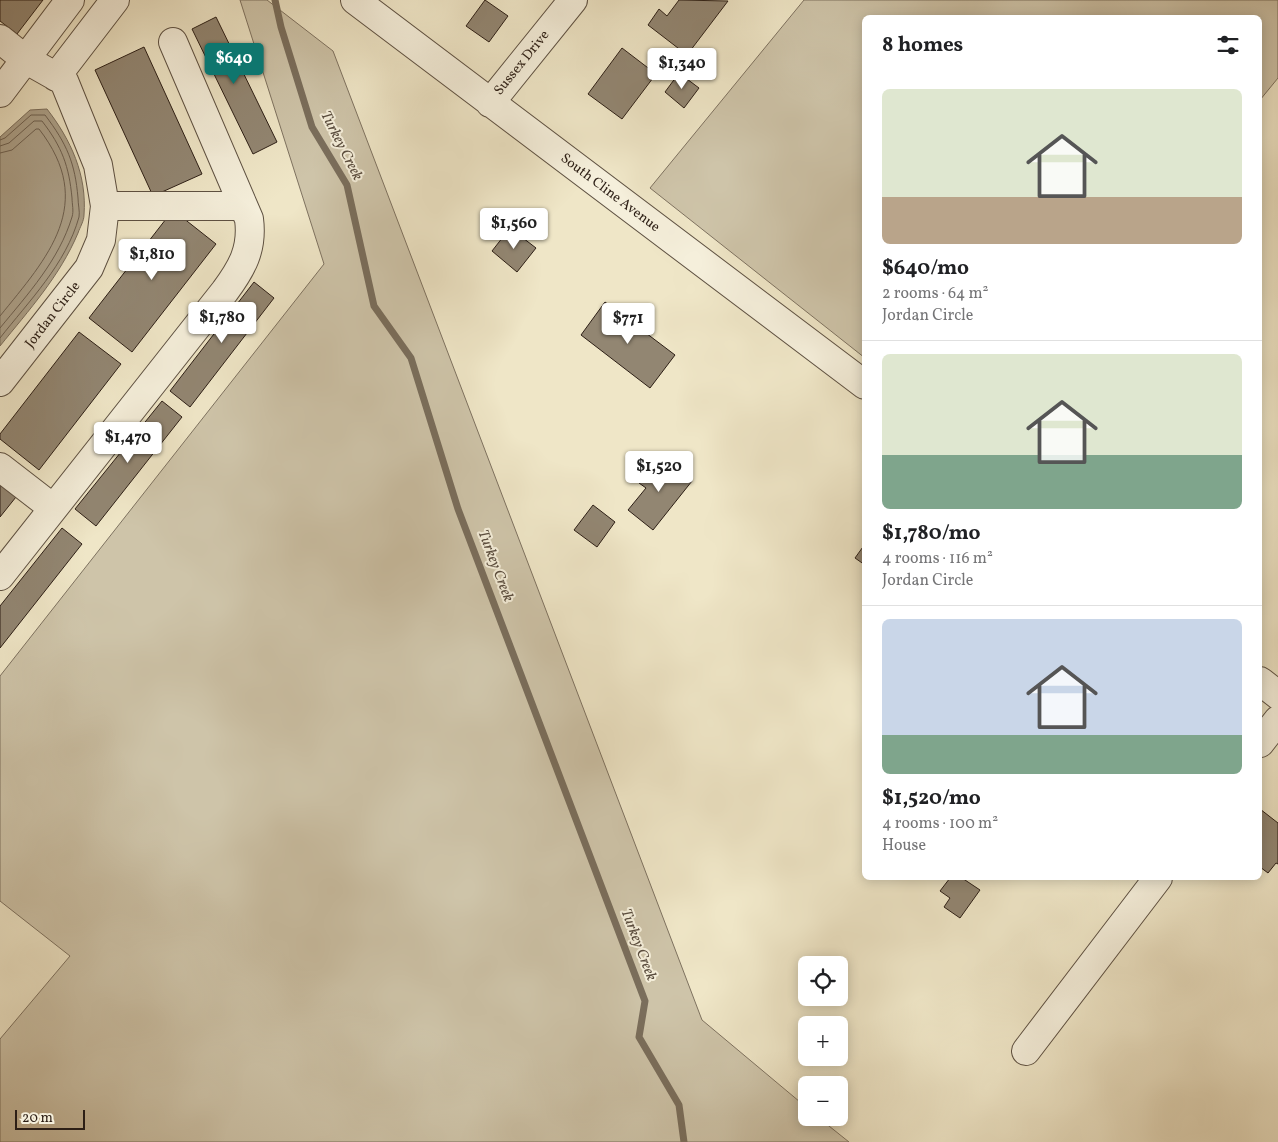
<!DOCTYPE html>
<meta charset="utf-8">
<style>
:root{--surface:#fff;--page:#f2f2f2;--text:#202124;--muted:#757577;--line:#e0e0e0;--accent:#0f766e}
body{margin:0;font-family:Vollkorn,serif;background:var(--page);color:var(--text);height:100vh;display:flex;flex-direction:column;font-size:19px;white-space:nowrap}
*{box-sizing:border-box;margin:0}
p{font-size:16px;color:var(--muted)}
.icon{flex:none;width:28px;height:28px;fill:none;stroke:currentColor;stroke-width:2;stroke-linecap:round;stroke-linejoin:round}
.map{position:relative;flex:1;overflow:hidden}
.panel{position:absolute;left:862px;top:15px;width:400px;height:865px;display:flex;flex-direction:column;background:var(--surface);border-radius:8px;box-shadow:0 2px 12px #0003}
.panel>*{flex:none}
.fabs{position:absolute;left:798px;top:956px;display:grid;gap:10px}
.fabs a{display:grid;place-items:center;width:50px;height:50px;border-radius:8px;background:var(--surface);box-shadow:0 2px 12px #0003;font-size:25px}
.scale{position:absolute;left:15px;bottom:12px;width:70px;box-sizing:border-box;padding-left:5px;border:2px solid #2d1f16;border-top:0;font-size:14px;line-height:18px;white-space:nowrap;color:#2d1f16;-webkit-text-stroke:4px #f5efdb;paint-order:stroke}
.price{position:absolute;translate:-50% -42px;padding:0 11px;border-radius:5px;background:#fff;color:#222;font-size:16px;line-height:32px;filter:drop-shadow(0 1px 2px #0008)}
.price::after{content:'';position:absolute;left:50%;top:30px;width:15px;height:11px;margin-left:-8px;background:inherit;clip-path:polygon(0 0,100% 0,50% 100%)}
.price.current{background:var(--accent);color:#fff}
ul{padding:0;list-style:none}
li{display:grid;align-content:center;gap:10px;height:265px;padding:0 20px}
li+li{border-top:1px solid var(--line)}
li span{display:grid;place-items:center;height:155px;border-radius:8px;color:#555}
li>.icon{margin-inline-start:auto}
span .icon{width:90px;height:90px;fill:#fffc;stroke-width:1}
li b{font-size:21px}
h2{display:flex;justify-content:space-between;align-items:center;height:60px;padding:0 20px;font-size:21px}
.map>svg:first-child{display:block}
.green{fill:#cec4a9;stroke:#7e7260}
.water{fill:#ada28b;stroke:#7a6e5c}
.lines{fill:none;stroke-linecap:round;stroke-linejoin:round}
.shore{stroke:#6d6050;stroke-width:1}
.stream{stroke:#7a6e5c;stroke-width:7}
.building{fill:#928672;stroke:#2d1f16}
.minor-casing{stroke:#5e5142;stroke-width:30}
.minor{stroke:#f5efdb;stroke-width:28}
.labels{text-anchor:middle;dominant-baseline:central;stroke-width:4;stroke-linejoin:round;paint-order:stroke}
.street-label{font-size:14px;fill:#2d1f16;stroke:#f5efdb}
.water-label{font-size:15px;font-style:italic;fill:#5a4d3f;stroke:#f5efdb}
</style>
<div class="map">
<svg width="1278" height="1142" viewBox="0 0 1278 1142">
<rect width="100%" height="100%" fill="#efe6c7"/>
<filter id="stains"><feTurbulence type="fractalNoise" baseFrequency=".004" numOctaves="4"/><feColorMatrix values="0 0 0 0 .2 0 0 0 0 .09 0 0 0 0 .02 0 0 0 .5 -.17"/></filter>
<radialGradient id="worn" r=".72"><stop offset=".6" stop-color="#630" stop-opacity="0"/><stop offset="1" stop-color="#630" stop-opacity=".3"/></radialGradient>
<!-- green -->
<path class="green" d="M240 0H267L333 51 702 1020 806 1107V1118H819L849 1142H0V1039L70 956 0 901V676L324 264Z
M804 0H1278V78L1260 100V18H865V358L650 188Z"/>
<!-- water -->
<path class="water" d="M47 109C71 140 87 175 84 215 84 221 80 227 78 233 60 276 29 310 0 346V137L30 110Z"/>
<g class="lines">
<!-- shore -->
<path class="shore" d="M0 140 5 138 31 115H45C67 144 75 163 78 198 78 204 80 212 79 217 66 264 29 301 0 338
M0 146 9 143 34 121H42C62 147 69 166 72 198 72 204 74 211 72 217 59 260 28 294 0 328
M0 153 12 150 36 129H39C97 204 48 257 0 316"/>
<!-- stream -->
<path class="stream" d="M275 0 281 27 312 127 347 185 374 306 411 358 458 509 645 1001 639 1037 679 1105 684 1142"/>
</g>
<!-- building -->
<path class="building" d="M0 0H43L17 34 0 21Z
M485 0 508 16 489 42 466 26Z
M679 0 728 1 687 55 648 25 659 9 667 16Z
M216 17 277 142 253 154 192 29Z
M144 47 202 174 153 196 95 70Z
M622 48 656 74 622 119 588 94Z
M679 73 699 88 684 108 665 92Z
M173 210 216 244 132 352 89 318Z
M510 228 536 248 517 272 492 251Z
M254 282 274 298 190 407 170 391Z
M605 302 675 355 650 388 581 335Z
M79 332 121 364 39 470 0 439V434Z
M162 401 182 417 96 526 75 509Z
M660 457 692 481 653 530 628 510 646 488 639 483Z
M0 477 20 492 0 517Z
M593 505 615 522 597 547 574 530Z
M62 528 82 544 0 648V606Z
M865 544V565L855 558Z
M1260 809 1278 823V864L1276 863 1268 873 1260 867Z
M950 878H962L980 890 960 918 944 907 950 898 940 891Z"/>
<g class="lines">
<defs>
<path id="minor" d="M355 0 865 385
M0 39 25 59 64 81 98 165 105 206 101 240 89 268 0 382
M56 77 115 0
M0 93 70 0
M490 103 573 0
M105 206H243
M0 467 53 508
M0 576 225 291C242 268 253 249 249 219L173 42
M1260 681 1278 695
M1260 743 1278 720
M1026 1051 1158 878"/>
</defs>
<!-- minor casing -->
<use href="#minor" class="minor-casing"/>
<!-- minor -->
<use href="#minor" class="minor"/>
</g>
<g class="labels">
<!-- street labels -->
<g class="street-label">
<text transform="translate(522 63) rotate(-51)">Sussex Drive</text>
<text transform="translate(610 193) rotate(37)">South Cline Avenue</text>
<text transform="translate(53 315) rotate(-52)">Jordan Circle</text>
</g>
<!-- water labels -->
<g class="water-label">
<text transform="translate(341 146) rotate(63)">Turkey Creek</text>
<text transform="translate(495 566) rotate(69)">Turkey Creek</text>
<text transform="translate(638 945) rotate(69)">Turkey Creek</text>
</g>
</g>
<rect width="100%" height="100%" filter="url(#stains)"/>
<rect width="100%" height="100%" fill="url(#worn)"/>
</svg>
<div class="fabs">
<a><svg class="icon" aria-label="locate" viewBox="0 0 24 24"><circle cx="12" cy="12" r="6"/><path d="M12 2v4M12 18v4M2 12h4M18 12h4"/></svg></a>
<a>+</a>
<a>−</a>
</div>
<div class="scale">20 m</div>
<b class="price current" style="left:234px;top:85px">$640</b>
<b class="price" style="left:682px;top:90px">$1,340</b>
<b class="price" style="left:514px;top:250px">$1,560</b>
<b class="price" style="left:152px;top:281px">$1,810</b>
<b class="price" style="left:222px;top:344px">$1,780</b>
<b class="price" style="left:628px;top:345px">$771</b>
<b class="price" style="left:128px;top:464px">$1,470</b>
<b class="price" style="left:659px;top:493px">$1,520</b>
<section class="panel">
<h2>8 homes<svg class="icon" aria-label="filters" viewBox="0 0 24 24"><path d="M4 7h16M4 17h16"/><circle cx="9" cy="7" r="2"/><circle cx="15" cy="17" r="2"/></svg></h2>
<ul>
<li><span style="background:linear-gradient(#dfe7d0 70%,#b9a48a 0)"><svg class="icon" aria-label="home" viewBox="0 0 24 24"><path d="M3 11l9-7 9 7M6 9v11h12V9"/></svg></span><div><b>$640/mo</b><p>2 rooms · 64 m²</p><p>Jordan Circle</p></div></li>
<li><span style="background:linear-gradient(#dfe7d0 65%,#7fa58c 0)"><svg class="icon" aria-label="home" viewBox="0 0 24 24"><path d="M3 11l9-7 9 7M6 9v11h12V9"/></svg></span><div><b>$1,780/mo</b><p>4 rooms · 116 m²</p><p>Jordan Circle</p></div></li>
<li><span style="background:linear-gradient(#c9d6e8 75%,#7fa58c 0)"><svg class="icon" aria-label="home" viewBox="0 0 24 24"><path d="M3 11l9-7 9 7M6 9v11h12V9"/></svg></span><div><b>$1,520/mo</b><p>4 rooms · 100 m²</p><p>House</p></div></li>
</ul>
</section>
</div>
